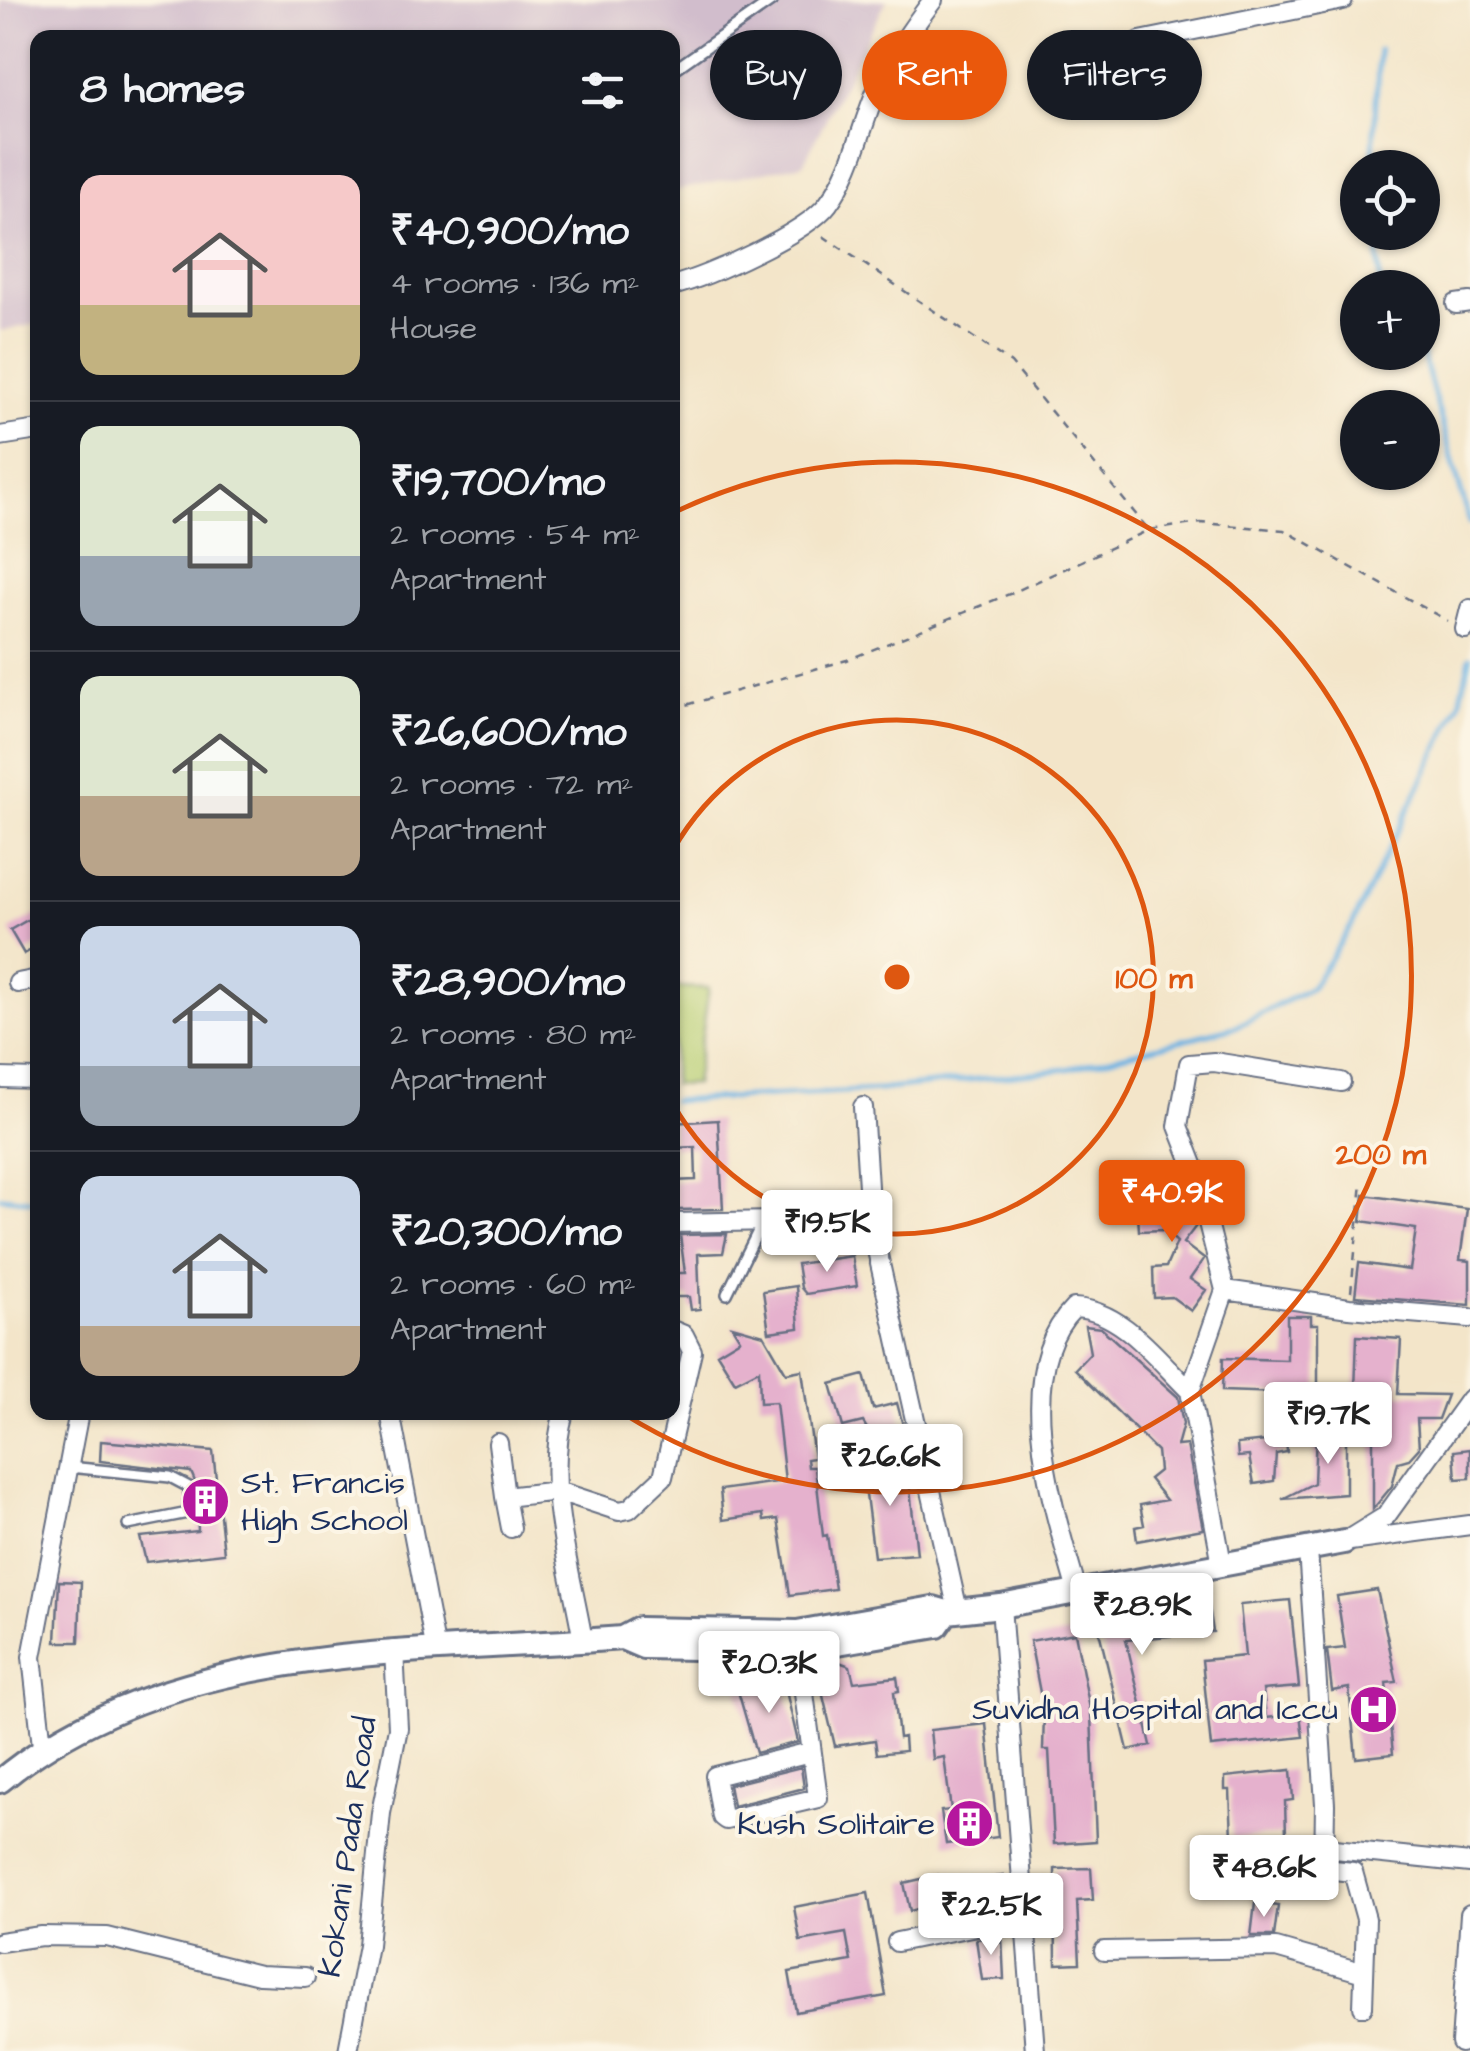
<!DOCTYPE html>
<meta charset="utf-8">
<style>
:root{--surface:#171b24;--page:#20242c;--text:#f1f3f6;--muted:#9ea1a6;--line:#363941;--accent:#ea580c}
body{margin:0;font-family:"Architects Daughter",sans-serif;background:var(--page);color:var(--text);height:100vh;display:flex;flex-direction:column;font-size:38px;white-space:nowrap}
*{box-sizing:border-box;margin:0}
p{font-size:32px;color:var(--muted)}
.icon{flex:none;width:55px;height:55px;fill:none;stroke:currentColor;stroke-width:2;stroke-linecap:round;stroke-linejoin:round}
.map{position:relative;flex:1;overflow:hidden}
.panel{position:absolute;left:30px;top:30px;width:650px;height:1390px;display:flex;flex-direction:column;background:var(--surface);border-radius:20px;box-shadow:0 2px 8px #0004}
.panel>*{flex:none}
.guide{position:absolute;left:710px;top:30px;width:610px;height:90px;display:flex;gap:20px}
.tools{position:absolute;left:1340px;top:150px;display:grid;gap:20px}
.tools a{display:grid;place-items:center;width:100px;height:100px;border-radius:50%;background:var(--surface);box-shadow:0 2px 8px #0004;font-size:50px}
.price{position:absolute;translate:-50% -85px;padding:0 22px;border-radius:10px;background:#fff;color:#222;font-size:32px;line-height:65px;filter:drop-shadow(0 2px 5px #0008)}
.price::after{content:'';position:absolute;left:50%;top:60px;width:30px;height:22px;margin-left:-15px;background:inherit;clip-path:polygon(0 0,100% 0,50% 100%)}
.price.on{background:var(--accent);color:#fff}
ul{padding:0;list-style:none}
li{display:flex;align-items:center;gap:30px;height:250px;padding:0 50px}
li+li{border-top:2px solid var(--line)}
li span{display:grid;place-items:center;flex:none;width:280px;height:200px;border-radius:20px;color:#555}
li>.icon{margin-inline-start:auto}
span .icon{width:120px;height:120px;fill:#fffc;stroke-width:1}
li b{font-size:42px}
h2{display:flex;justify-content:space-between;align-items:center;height:120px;padding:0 50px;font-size:42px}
.pill{padding:0 35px;border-radius:45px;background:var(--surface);box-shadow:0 2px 8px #0004;font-size:35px;line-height:90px}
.pill.on{background:var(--accent);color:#fff}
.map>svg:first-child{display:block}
.industrial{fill:#d1bdcc}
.green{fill:#b7ce72;stroke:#697e68;stroke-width:2.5}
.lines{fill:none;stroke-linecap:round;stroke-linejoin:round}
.stream{stroke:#6db3e3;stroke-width:5}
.building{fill:#e5b1cd}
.service-casing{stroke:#676f83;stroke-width:14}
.minor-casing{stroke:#676f83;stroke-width:22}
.tertiary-casing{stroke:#676f83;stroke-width:28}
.path{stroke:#676f83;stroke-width:2.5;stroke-dasharray:8 8;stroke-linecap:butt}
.service{stroke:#fff;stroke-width:9}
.minor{stroke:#fff;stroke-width:18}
.tertiary{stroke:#fff;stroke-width:22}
.ring{fill:none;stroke:#de5710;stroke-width:5}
.labels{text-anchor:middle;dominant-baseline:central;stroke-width:8;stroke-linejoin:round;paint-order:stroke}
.poi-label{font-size:32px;fill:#1b2f5e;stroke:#fcf5e5;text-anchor:end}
.street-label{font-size:32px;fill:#1b2f5e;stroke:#fcf5e5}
.centre{fill:#de5710;stroke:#fcf5e5;stroke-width:5}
.ring-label{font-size:30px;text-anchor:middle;font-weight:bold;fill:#de5710;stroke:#fcf5e5;stroke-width:8;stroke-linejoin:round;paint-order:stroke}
</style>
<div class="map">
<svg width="1470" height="2051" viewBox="0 0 1470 2051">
<rect width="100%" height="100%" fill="#fcf5e5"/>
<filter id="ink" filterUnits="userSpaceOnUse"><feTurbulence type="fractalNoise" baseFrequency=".01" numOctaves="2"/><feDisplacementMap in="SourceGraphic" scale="20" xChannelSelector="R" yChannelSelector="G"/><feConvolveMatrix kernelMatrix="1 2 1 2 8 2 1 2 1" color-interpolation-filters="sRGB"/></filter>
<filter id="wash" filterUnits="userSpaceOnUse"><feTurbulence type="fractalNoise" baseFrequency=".0048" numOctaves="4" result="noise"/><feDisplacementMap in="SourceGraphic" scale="40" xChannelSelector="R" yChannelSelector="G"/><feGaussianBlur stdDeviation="2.25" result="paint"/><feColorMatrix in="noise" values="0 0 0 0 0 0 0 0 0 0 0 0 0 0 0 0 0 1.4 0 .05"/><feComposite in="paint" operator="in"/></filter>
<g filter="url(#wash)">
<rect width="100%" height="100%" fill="#f3e5c9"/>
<!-- industrial -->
<path class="industrial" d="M0 0H887L803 164 673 191 672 38H38L37 324 0 331Z"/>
<!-- green -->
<path class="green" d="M673 987 709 988 695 1084 673 1085Z"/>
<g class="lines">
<!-- stream -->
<path class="stream" d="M1372 168 1379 50
M1377 232 1380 281 1390 288
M1422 352 1470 523
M672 1101 879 1090 1067 1069 1235 1027 1311 988 1352 925 1460 703 1470 657
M0 1197 38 1201"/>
</g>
<g id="blocks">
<!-- building -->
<path class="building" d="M38 914V946L24 954 10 930Z
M718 1120 723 1209 676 1210 672 1181 696 1180 695 1147 672 1148V1123Z
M1170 1176 1187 1191 1175 1207 1196 1226 1183 1243 1204 1259 1190 1279 1206 1290 1191 1311 1172 1297 1154 1298 1153 1268 1166 1267 1177 1242 1164 1230 1139 1231 1137 1198 1155 1197Z
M1364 1195 1467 1209 1460 1260 1470 1261V1305L1355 1296 1359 1263 1410 1270 1416 1229 1361 1221Z
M727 1234 723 1253 698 1254 700 1309 691 1310 689 1297H672V1273H685L680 1235Z
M852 1256 857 1286 806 1294 801 1288 797 1264Z
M796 1286 799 1328 769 1332 763 1291Z
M1287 1316H1311V1324H1318V1394L1222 1391 1223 1358 1287 1360Z
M732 1326 764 1335 786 1373 802 1370 814 1458 807 1459 808 1467H815L823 1536 827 1535 835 1589 790 1595 778 1519 764 1521 763 1514 723 1520 720 1490 785 1481 776 1402 760 1403 759 1370 735 1382 717 1353 740 1339Z
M1085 1326 1101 1328 1178 1397 1183 1424 1177 1446 1187 1445 1203 1529 1137 1541 1135 1527 1144 1525 1140 1505 1166 1500 1149 1479 1159 1471 1157 1451 1075 1369 1090 1353Z
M1357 1336 1401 1339 1398 1394 1447 1395 1438 1419H1417L1419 1448 1409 1459 1398 1462 1392 1486 1373 1509V1419H1354Z
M864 1375 873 1409 897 1403 905 1433 878 1440 875 1431 869 1432 863 1422 843 1427 831 1384Z
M1316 1432 1346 1433V1494L1282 1499 1314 1483Z
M1286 1439 1287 1452 1276 1454 1274 1481 1254 1484 1249 1456 1238 1457 1237 1444Z
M101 1441 213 1451 224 1553 146 1562 140 1537 198 1531 196 1484 191 1472 100 1461Z
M1470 1449V1478L1456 1479 1454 1451Z
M907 1461 917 1554 874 1557 862 1464Z
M59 1581 81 1582 79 1642H56Z
M1377 1590 1397 1682 1386 1683 1393 1754 1356 1758 1349 1688 1332 1691 1327 1650 1345 1648 1337 1596Z
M1290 1600 1299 1687 1263 1690 1266 1718 1300 1714 1303 1737 1211 1747 1202 1660 1245 1656 1240 1605Z
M1209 1606 1213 1632 1126 1640 1151 1745 1128 1750 1096 1619Z
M1075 1633 1091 1714 1096 1841 1054 1844 1049 1750H1043L1044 1713 1030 1641Z
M831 1659 850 1666 854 1682 897 1677 899 1691 894 1692 899 1738 904 1737 905 1751 877 1754 875 1740 835 1746 815 1662Z
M783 1678 798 1742 756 1753 738 1691Z
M986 1724 998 1837 946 1844 941 1811 951 1810 944 1757 933 1759 930 1730Z
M801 1767 804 1788 733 1806 729 1785Z
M1291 1770 1293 1800 1285 1801 1286 1835 1232 1838 1230 1790H1225V1777Z
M1091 1868 1093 1900 1077 1901 1080 1963 1056 1964 1055 1869Z
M938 1875 945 1902 910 1911 904 1883Z
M1003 1876 1007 1900 971 1905 967 1881Z
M868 1893 886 1996 796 2012 789 1972 851 1961 846 1933 800 1941 794 1907Z
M1255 1903 1278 1906 1274 1936H1251Z
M1002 1937 1004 1979 982 1980 976 1939Z"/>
</g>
</g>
<g filter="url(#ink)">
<use href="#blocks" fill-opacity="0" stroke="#676f83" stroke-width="2.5"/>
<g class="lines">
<defs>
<path id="service" d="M672 71 773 0
M727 1294 763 1221
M69 1467 170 1477 189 1487 188 1513 128 1525"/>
<path id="minor" d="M1078 89 1100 66 1140 41 1343 0
M672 286C708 277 806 233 828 204 856 166 862 119 882 78 896 51 915 24 933 0
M1456 304 1470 302
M0 436 38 430
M1465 629 1470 609
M18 983 38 979
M0 1078 38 1079
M863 1107 870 1219 958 1611
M672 1223 870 1219
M1225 1290 1349 1308 1470 1318
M390 1412 435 1646
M564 1412C543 1484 571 1570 583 1641
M498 1443 505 1497 558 1491 619 1511 629 1509 663 1477 692 1351 684 1335 672 1330
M505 1497 511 1528
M1350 1541 1470 1525
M1344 1542 1386 1516 1470 1399
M1308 1550 1325 1804 1324 1869 1353 1872 1366 1919 1363 2007
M1222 1564 1190 1391 1225 1290 1194 1167 1178 1126 1189 1064 1214 1062 1341 1082
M1077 1591C1055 1513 1008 1374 1074 1308 1122 1310 1157 1359 1190 1391
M1001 1606 1035 2051
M797 1641 818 1798 726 1820 722 1817 715 1776 810 1752
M42 1746 32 1657 79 1412
M1325 1848 1470 1863
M0 1942 41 1936 107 1937 259 1975 305 1977
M897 1942 1026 1916
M1104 1951 1276 1948 1364 1973
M1461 2043 1470 1914
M348 2051 368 1945 381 1813 398 1728 394 1650"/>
<path id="tertiary" d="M622 1638 643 1647 797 1650 937 1626 947 1612
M0 1781C171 1639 414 1655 622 1638L639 1629 797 1632 933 1608 947 1612 1001 1606 1344 1542"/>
</defs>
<!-- service casing -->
<use href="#service" class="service-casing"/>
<!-- minor casing -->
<use href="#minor" class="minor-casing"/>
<!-- tertiary casing -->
<use href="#tertiary" class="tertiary-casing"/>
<!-- path -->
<path class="path" d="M823 236 1011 363 1148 529
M672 709 847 660 1012 593 1149 530 1201 523 1284 530 1448 621
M1351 1292 1362 1183"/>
<!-- service -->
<use href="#service" class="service"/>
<!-- minor -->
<use href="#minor" class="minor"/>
<!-- tertiary -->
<use href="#tertiary" class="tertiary"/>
</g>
</g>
<!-- distance rings -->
<g class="ring">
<path d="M673 850A257 257 0 1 1 673 1104"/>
<path d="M675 512A515 515 0 1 1 624 1414"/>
</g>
<!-- icons -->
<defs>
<symbol id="building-disc" viewBox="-11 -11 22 22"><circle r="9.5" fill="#b5179e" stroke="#fcf5e5"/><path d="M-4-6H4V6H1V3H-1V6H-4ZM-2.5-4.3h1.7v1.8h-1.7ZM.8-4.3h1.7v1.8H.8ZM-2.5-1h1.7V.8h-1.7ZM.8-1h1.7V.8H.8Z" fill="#fff"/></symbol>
<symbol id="hospital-disc" viewBox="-11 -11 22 22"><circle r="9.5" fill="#b5179e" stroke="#fcf5e5"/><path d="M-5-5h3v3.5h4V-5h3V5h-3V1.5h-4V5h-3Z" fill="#fff"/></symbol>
</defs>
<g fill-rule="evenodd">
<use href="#building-disc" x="178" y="1474" width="55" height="55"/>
<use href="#hospital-disc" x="1346" y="1682" width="55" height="55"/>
<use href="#building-disc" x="942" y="1796" width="55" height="55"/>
</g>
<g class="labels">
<!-- poi labels -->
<g class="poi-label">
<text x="241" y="1483" text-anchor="start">St. Francis<tspan x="241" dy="37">High School</tspan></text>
<text x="1338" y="1709">Suvidha Hospital and Iccu</text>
<text x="935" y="1824">Kush Solitaire</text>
</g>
<!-- street labels -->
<g class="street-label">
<text transform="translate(348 1847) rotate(-82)">Kokani Pada Road</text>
</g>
</g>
<circle cx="897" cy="977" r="15" class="centre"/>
<g class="ring-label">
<text x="1154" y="988">100 m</text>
<text x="1381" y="1164">200 m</text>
</g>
</svg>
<div class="tools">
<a><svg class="icon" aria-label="locate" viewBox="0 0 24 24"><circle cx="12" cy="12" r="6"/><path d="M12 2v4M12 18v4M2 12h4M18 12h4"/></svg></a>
<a>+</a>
<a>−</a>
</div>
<b class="price on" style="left:1172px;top:1245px">₹40.9K</b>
<b class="price" style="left:827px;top:1275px">₹19.5K</b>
<b class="price" style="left:1328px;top:1467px">₹19.7K</b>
<b class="price" style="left:890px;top:1509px">₹26.6K</b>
<b class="price" style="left:1142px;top:1658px">₹28.9K</b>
<b class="price" style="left:769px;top:1716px">₹20.3K</b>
<b class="price" style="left:1264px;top:1920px">₹48.6K</b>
<b class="price" style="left:991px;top:1958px">₹22.5K</b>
<div class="guide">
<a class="pill">Buy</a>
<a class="pill on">Rent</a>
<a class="pill">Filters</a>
</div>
<section class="panel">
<h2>8 homes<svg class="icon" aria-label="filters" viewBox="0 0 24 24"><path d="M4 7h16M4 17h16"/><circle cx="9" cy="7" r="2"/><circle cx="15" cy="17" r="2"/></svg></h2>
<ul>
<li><span style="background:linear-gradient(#f6c9c9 65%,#c2b280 0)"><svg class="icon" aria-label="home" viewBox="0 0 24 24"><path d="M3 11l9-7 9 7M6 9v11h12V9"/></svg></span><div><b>₹40,900/mo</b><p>4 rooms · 136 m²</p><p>House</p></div></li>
<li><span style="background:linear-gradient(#dfe7d0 65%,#9aa5b1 0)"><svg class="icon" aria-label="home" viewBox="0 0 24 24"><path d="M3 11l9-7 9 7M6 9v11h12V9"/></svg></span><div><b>₹19,700/mo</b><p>2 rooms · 54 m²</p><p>Apartment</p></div></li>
<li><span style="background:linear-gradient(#dfe7d0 60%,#b9a48a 0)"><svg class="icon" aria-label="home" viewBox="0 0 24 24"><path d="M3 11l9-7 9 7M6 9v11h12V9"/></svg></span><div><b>₹26,600/mo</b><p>2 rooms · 72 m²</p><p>Apartment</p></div></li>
<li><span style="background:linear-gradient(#c9d6e8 70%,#9aa5b1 0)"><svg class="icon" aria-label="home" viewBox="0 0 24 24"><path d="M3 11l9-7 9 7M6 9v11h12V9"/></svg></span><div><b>₹28,900/mo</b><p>2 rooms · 80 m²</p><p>Apartment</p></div></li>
<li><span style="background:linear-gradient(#c9d6e8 75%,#b9a48a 0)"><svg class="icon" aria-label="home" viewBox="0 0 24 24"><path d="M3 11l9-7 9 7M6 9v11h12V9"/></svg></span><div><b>₹20,300/mo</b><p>2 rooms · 60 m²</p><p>Apartment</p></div></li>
</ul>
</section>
</div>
